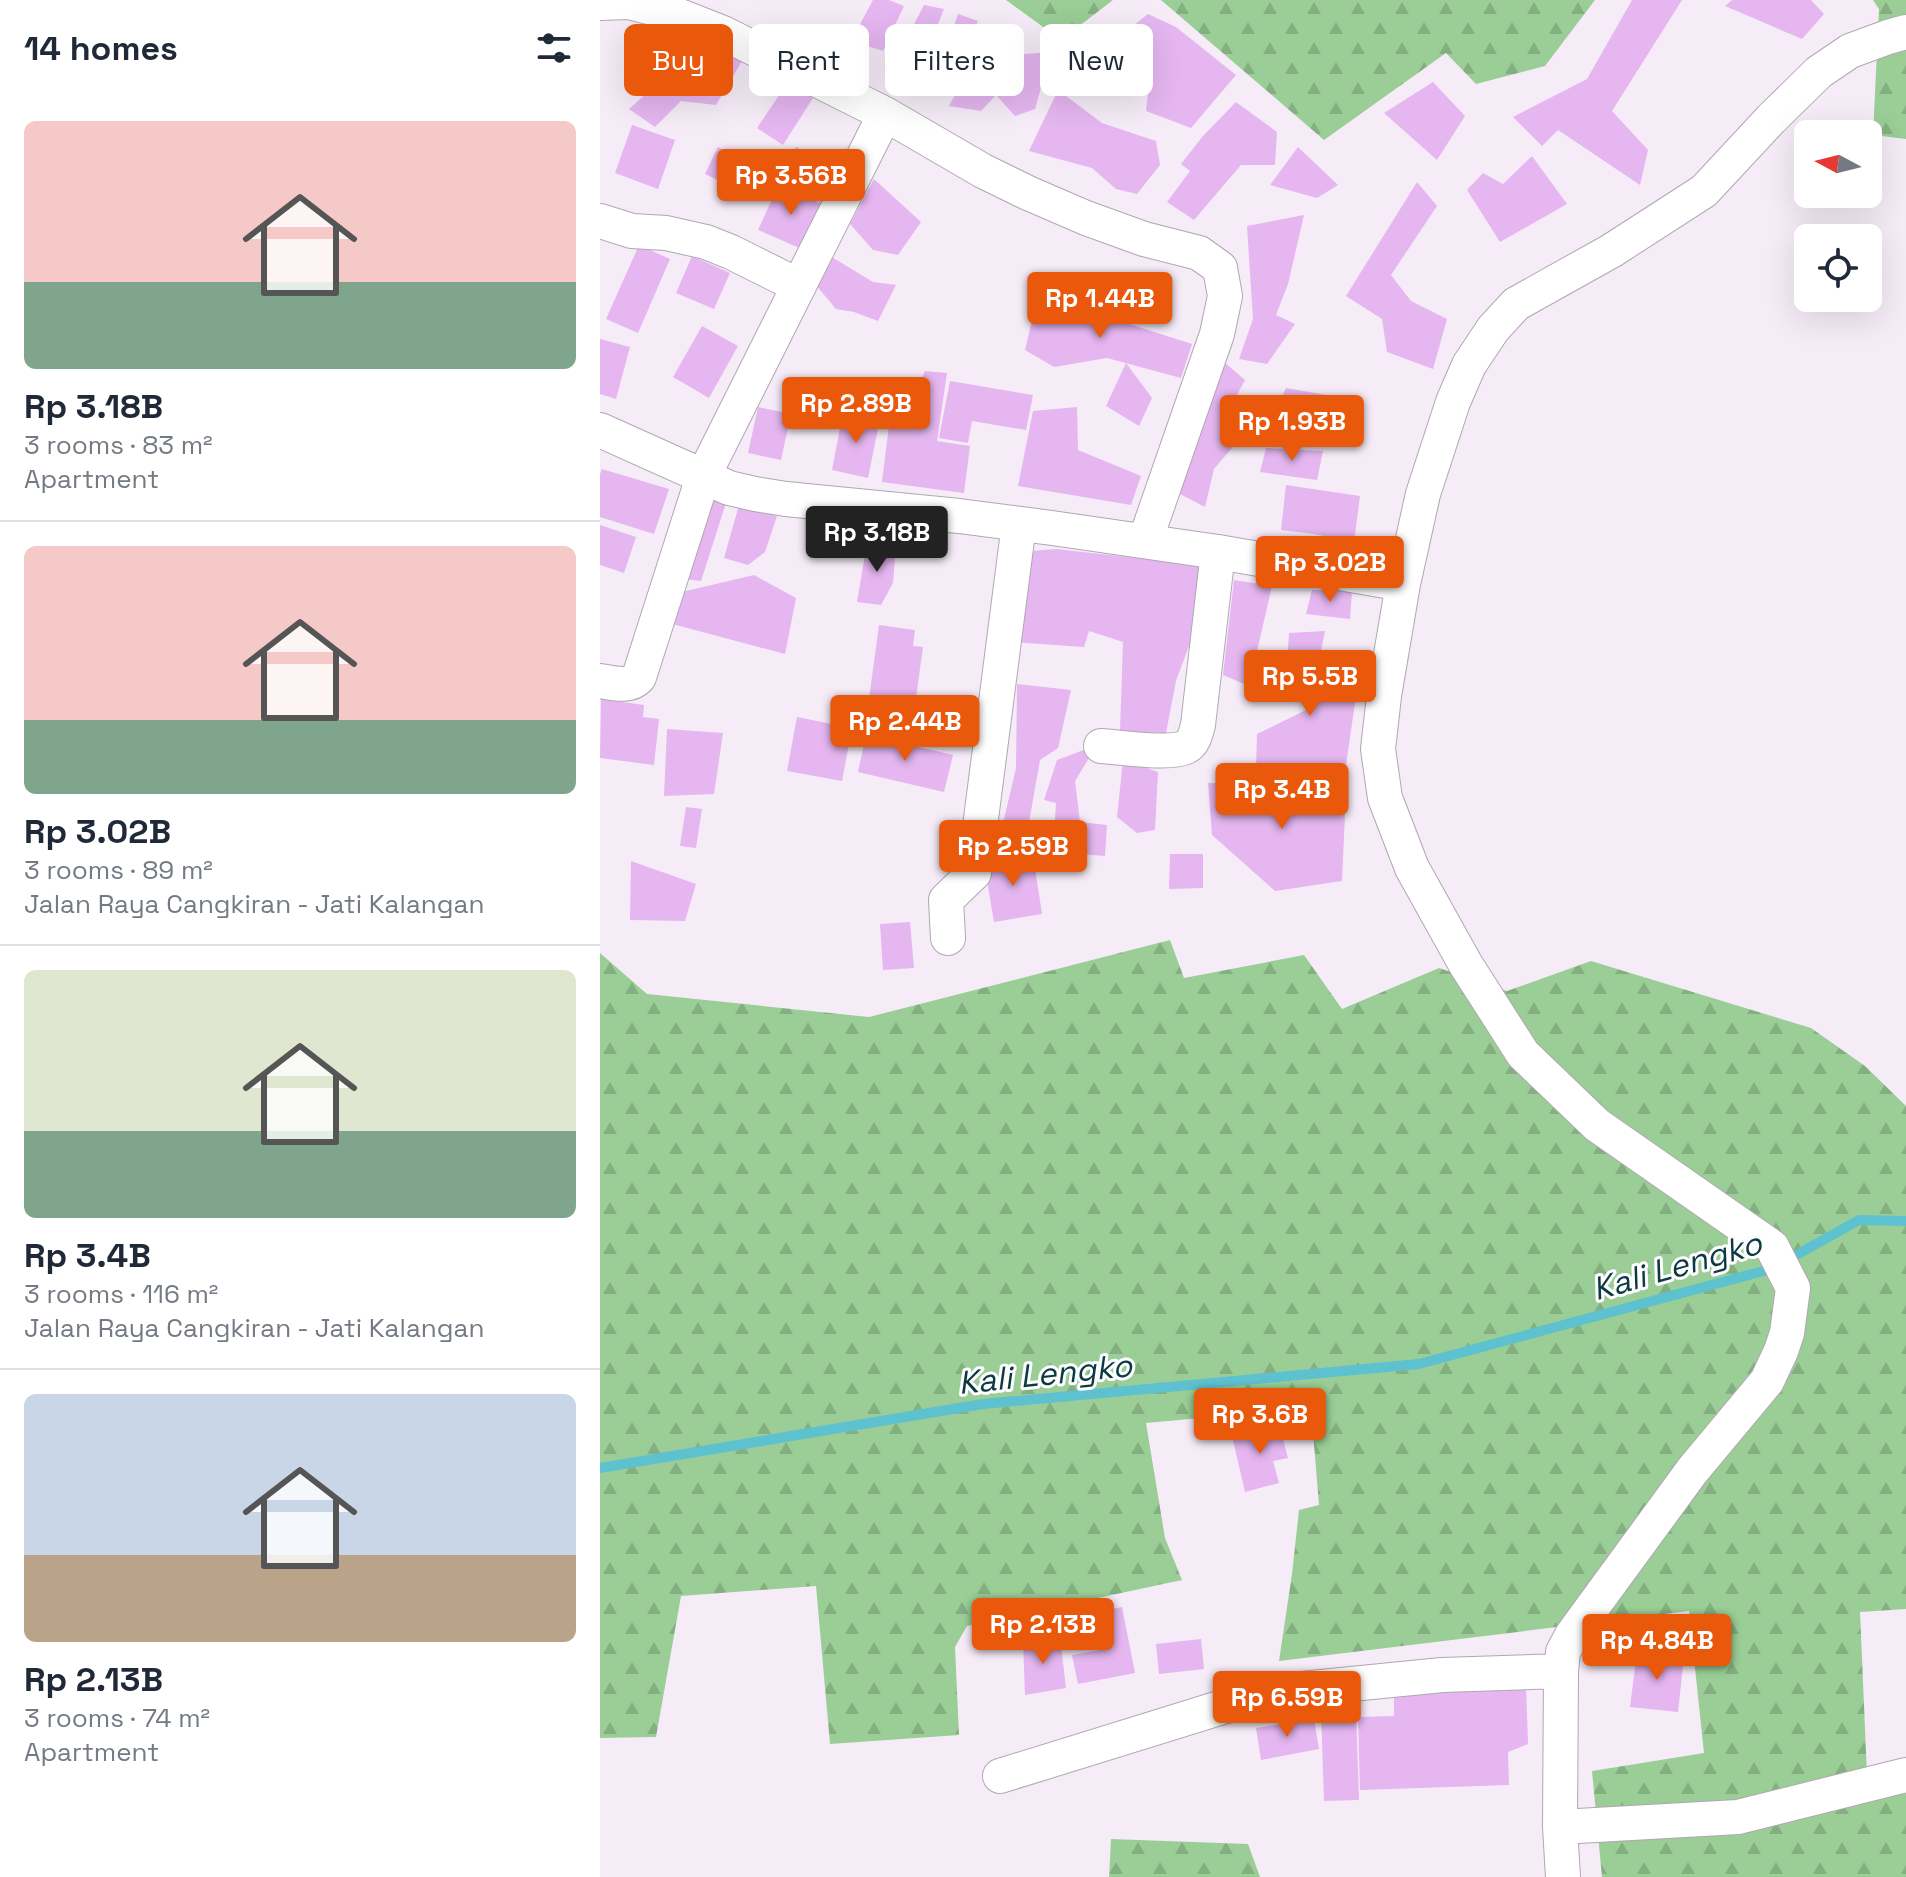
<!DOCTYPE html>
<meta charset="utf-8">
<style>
:root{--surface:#fff;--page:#f6f6f7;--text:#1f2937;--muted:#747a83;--line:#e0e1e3;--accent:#ea580c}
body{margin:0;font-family:"Space Grotesk",sans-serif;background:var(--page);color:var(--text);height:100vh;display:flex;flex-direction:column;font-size:30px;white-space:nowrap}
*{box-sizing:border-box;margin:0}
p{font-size:26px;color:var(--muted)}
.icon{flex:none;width:44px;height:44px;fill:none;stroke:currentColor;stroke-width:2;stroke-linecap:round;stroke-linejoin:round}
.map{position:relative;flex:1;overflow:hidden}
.side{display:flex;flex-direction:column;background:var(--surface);width:600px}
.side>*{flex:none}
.banner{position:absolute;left:24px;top:24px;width:760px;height:72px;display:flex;gap:16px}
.needle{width:52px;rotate:277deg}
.buttons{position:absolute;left:1194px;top:120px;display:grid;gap:16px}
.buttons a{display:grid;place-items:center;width:88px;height:88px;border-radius:12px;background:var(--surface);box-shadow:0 8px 32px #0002;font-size:40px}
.price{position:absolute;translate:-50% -68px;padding:0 18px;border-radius:8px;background:var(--accent);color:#fff;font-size:26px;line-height:52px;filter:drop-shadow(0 2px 4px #0008)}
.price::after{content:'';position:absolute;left:50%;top:48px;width:24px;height:18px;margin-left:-12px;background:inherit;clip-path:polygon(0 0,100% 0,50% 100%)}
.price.on{background:#222;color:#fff}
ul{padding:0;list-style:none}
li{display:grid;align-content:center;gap:16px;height:424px;padding:0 24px}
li+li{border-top:2px solid var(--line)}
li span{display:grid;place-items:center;height:248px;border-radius:12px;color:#555}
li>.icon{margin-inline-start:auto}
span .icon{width:144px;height:144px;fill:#fffc;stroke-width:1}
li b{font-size:34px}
h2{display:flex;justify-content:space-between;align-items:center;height:96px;padding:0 24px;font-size:34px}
.chip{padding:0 28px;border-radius:12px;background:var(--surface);box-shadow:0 8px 32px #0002;font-size:28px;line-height:72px}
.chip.on{background:var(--accent);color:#fff}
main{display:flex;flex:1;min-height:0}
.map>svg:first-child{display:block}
.forest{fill:url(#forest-firs)}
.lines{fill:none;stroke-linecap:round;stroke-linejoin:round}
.stream{stroke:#5ec1cf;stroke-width:10}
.building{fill:#e5b6f0}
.minor-casing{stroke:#b0a7b2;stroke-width:36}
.minor{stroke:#fff;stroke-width:34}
.labels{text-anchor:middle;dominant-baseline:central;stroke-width:6;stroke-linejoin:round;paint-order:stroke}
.water-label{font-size:32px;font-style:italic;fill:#093a40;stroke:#fefcff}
</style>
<main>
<section class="side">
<h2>14 homes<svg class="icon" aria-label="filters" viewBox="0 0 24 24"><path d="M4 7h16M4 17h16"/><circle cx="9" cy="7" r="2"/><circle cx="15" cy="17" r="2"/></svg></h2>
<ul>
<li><span style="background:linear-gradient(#f6c9c9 65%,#7fa58c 0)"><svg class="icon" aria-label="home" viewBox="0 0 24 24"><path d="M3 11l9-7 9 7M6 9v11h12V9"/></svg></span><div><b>Rp 3.18B</b><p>3 rooms · 83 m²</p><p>Apartment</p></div></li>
<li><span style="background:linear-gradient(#f6c9c9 70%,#7fa58c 0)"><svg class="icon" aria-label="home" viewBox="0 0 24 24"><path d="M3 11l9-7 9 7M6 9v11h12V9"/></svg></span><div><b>Rp 3.02B</b><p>3 rooms · 89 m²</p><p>Jalan Raya Cangkiran - Jati Kalangan</p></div></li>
<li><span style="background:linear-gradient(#dfe7d0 65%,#7fa58c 0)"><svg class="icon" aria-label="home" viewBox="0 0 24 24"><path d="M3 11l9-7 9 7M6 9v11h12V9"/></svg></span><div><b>Rp 3.4B</b><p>3 rooms · 116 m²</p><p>Jalan Raya Cangkiran - Jati Kalangan</p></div></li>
<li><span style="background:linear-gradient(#c9d6e8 65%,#b9a48a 0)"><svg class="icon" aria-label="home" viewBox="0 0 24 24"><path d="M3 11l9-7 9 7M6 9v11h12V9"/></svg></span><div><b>Rp 2.13B</b><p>3 rooms · 74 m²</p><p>Apartment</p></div></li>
</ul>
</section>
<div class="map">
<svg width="1306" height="1877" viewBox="0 0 1306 1877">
<defs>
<pattern id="forest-firs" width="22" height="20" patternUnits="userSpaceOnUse" patternTransform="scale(2)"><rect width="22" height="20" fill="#9ace96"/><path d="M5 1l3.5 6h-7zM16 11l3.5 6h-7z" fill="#84b081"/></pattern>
</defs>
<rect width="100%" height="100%" fill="#f6ecf8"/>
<!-- forest -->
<path class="forest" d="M406 0H513L461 40Z
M561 0H995L945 66 876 84 846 53 724 140Z
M1273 0H1306V139L1273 135 1279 9Z
M570 940 584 978 704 955 742 1009 839 968 907 991 991 961 1211 1028 1265 1066 1306 1106V1609L1260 1612 1268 1798 1306 1793V1877H1002L992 1771 1104 1753 1089 1611 679 1661 692 1574 699 1510 719 1505 711 1408 546 1423 565 1538 582 1580 367 1626 355 1647 359 1735 230 1744 216 1586 81 1596 56 1737 0 1738V953L47 994 269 1017Z
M511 1839 648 1844 660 1877H509Z"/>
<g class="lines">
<!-- stream -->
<path class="stream" d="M0 1468 383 1404 819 1364 1171 1269 1259 1220 1306 1221"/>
</g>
<!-- building -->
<path class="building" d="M273 0H289L304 6 283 51 251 41Z
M1032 0H1082L1012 111 1048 150 1040 185 958 130 942 146 913 117 987 79Z
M1132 0H1211L1224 14 1202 39 1125 6Z
M324 5 344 9 321 67 296 59Z
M358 14 378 21 365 56 346 49Z
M548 14 576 27 636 75 591 128 546 111 550 78 497 54Z
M385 39 411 55 451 52 435 109 415 116 396 95 381 111 349 106Z
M93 42 142 61 116 105 81 101 55 127 29 109 54 87Z
M188 82 213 98 183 145 157 128Z
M833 82 865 116 837 160 784 113Z
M458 90 502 123 556 141 560 165 537 194 516 189 492 168 429 151Z
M636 102 677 132 675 165H641L594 220 567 202 590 171 581 164 603 136Z
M32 125 75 140 58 189 15 173Z
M118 147 162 168 148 195 105 174Z
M196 147 240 169 227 193 184 171Z
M698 147 738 185 717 198 670 185Z
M932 156 967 204 900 242 867 190 883 173 903 184Z
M274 179 321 222 298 255 273 250 250 224Z
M817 182 837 206 791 275 811 301 847 319 833 369 787 352 782 319 746 296Z
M179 184 225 206 204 250 158 230Z
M704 215 688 284 676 315 695 324 667 364 639 359 653 319 647 226Z
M39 245 70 259 38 333 6 319Z
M92 256 130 273 114 309 76 293Z
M230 256 273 282 296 285 278 321 254 312 236 309 215 284Z
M438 295 592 344 581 378 507 358 454 367 425 350Z
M102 326 138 346 109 398 73 377Z
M0 339 30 347 16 399 0 394Z
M624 362 645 380 631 406 637 431 632 448 614 469 605 507 580 494Z
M526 363 552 398 539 426 506 406Z
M325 371 347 373 337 441 370 446 364 493 282 482 289 425 303 421Z
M350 381 433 395 426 430 372 421 368 443 339 438Z
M686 388 755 400 735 436 671 420Z
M158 407 191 414 181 460 148 453Z
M477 407 478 450 541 476 531 505 418 486 433 411Z
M243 412 280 419 268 478 232 470Z
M666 448 723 451 717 480 660 472Z
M2 469 69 489 54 534 0 517V474Z
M686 485 760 496 754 542 714 534 681 530Z
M106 499 126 503 101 581 84 579Z
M139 505 177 516 165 552 148 565 124 558Z
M0 525 36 537 24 573 0 565Z
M267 543 296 546 293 583 281 605 257 602Z
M456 549 599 565 597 624 576 681 566 733 520 731 523 642 489 631 484 647 414 642 431 551Z
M154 575 196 598 185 654 65 622 69 595Z
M634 580 672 586 649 686 623 675Z
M712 590 752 591 750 619 706 614Z
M279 625 315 630 313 646 323 647 312 727 266 721Z
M725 631 714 684 757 689 745 772 656 770 657 734 706 710 687 667 689 633Z
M417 684 471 690 458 748 440 760 424 851 397 849 416 768Z
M1 699 44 705 43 717 59 719 54 765 0 758Z
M197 717 252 728 242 781 187 771Z
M67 729 123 733 114 794 64 796Z
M266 735 353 755 344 792 258 772Z
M497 745 475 781 480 822 507 825 505 856 453 852 456 803 444 800 457 760Z
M523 760 558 772 555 830 537 833 517 817Z
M608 783H682L746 792 742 881 675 891 612 835Z
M86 807 102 809 96 848 80 846Z
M570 854H603V888L569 889Z
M433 855 442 914 394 922 384 863Z
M31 861 96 884 85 921 30 920Z
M310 922 314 968 283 970 280 924Z
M679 1424 688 1458 673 1461 679 1483 645 1492 632 1436Z
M522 1607 535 1673 478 1684 472 1655 500 1650 492 1613Z
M460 1637 466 1688 425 1695 423 1641Z
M601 1639 604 1669 559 1674 556 1644Z
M1037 1652 1084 1657 1078 1712 1030 1707Z
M926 1686 928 1744 908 1752 909 1785 760 1790 758 1717 794 1716V1691Z
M756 1710 759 1800 724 1801 721 1712Z
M714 1719 719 1749 661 1760 656 1728Z"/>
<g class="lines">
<defs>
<path id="minor" d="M0 3 29 2 72 13 123 33 285 114 383 171 428 193 486 218 544 239 599 253 620 268 625 296 617 334 545 541
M0 221 32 231 66 233 106 242 131 252 199 286
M0 430 129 488 155 494 186 499 359 516 452 528 618 552 803 584
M0 681C12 683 30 688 39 677L103 477 285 114
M501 746C520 747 570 755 586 747 594 743 596 732 598 725L618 552
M348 938 346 900 374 873 419 524
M400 1776 671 1692 842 1675 961 1671
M960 1827 1138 1817 1306 1775
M963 1877 960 1827 961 1671 963 1652 972 1635 1092 1471 1167 1381 1181 1351 1187 1333 1193 1288 1172 1247 997 1125 923 1054 866 965 812 868 785 798 778 749 784 696 803 584 823 494 853 402 869 365 893 329 916 304 1011 251 1104 191 1171 119 1219 72 1250 51 1288 37 1306 32"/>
</defs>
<!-- minor casing -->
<use href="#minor" class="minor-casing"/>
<!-- minor -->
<use href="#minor" class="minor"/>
</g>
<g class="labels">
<!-- water labels -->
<g class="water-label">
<text transform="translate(1077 1266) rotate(-16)">Kali Lengko</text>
<text transform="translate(445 1374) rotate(-6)">Kali Lengko</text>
</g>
</g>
</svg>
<div class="buttons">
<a><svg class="needle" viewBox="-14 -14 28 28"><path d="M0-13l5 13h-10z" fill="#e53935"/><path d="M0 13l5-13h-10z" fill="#747a83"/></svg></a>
<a><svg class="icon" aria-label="locate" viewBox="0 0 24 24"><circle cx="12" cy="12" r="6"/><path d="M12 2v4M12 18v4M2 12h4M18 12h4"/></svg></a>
</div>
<b class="price" style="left:191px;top:217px">Rp 3.56B</b>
<b class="price" style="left:500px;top:340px">Rp 1.44B</b>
<b class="price" style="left:256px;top:445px">Rp 2.89B</b>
<b class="price" style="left:692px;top:463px">Rp 1.93B</b>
<b class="price on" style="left:277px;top:574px">Rp 3.18B</b>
<b class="price" style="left:730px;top:604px">Rp 3.02B</b>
<b class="price" style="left:710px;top:718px">Rp 5.5B</b>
<b class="price" style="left:305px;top:763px">Rp 2.44B</b>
<b class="price" style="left:682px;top:831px">Rp 3.4B</b>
<b class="price" style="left:413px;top:888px">Rp 2.59B</b>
<b class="price" style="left:660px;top:1456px">Rp 3.6B</b>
<b class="price" style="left:443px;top:1666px">Rp 2.13B</b>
<b class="price" style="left:1057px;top:1682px">Rp 4.84B</b>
<b class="price" style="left:687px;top:1739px">Rp 6.59B</b>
<div class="banner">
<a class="chip on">Buy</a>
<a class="chip">Rent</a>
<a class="chip">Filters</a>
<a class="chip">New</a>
</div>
</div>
</main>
